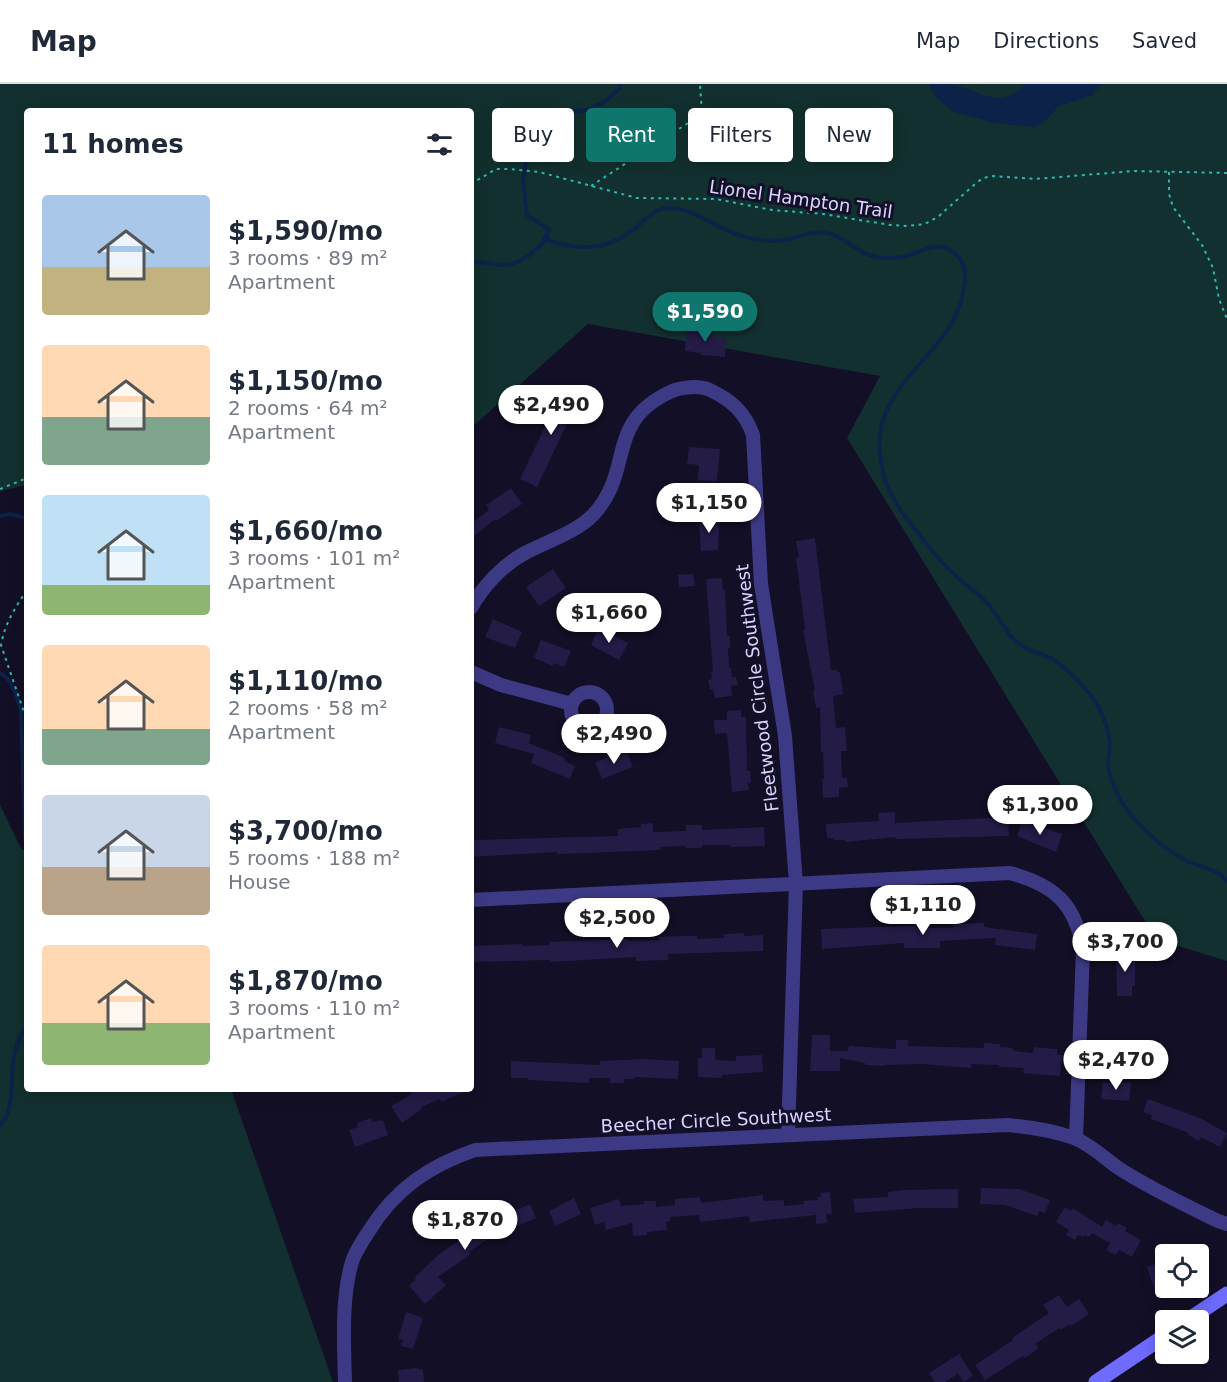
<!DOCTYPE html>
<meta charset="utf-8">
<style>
:root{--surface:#fff;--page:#f2f2f3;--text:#1f2937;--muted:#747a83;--line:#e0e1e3;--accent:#0f766e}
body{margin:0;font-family:"DejaVu Sans",sans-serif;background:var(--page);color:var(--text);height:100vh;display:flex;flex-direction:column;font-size:22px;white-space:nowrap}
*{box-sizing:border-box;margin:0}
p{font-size:20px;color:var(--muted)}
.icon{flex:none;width:33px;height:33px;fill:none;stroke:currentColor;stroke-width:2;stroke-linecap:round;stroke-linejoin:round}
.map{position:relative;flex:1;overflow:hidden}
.drawer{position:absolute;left:24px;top:24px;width:450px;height:984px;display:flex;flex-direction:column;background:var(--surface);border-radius:6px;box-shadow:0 3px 15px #0003}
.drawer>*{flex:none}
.banner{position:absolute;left:492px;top:24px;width:570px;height:54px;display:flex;gap:12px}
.tools{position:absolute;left:1155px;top:1160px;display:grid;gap:12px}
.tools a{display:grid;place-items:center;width:54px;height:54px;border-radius:6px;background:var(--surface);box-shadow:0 3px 15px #0003;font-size:30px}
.price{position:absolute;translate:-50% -51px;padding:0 14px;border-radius:21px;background:#fff;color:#222;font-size:20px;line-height:39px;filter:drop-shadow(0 2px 3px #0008)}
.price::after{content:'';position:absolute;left:50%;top:36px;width:18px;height:14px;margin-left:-9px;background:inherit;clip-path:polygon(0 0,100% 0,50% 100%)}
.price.selected{background:var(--accent);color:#fff}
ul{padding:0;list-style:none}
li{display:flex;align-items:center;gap:18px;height:150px;padding:0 18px}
li span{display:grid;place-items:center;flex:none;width:168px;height:120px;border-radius:6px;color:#555}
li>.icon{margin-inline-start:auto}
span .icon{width:72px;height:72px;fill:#fffc;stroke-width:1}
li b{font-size:26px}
h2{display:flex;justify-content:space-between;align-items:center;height:72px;padding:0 18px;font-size:26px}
.chip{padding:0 21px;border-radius:6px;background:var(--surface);box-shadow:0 3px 15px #0003;font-size:21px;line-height:54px}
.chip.selected{background:var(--accent);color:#fff}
header{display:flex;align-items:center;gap:36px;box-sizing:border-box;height:84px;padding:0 30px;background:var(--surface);border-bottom:2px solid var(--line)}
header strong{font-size:28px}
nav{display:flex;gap:33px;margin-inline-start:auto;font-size:21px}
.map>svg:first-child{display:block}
.green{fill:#12302f}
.water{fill:#0c2248}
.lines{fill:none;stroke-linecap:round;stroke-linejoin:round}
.stream{stroke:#0c2248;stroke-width:4}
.building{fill:#241b47}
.path{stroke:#2fb8b0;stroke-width:2;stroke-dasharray:3 4.5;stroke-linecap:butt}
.street{stroke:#3d3a85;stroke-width:14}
.secondary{stroke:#6f6bff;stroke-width:15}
.labels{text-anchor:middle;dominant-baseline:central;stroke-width:6;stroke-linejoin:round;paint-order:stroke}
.street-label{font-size:18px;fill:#d9d4ff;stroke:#130f26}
</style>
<header>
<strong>Map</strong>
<nav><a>Map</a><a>Directions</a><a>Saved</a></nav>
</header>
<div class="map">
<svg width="1227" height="1298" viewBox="0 0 1227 1298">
<rect width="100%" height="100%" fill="#130f26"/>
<!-- green -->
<path class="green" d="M0 0H1227V877L1156 855 847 354 880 292 588 240 471 344V27H27V401L0 407Z
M0 721 21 764 27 769V1005H231L333 1298H0Z"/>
<!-- water -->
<path class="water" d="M929 0C935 0 942 0 949 0 979 4 999 29 1025 0H1102L1091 12 1059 22 1043 39 1034 43 994 39 954 28 940 17 932 8Z"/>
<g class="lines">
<!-- stream -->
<path class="stream" d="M546 156C582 167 610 167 639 141 650 131 656 124 671 124 696 125 717 145 741 152 757 156 773 159 790 155 803 151 813 147 827 149 846 152 856 170 876 173 886 175 897 174 907 172 919 169 931 160 943 163 951 165 959 172 962 178 967 189 965 197 963 209 954 259 905 283 886 328 878 346 878 365 882 384 887 408 899 425 914 444 927 460 939 477 955 491 965 501 979 509 988 520 999 532 1005 549 1018 559 1029 568 1041 569 1052 575 1066 583 1079 597 1089 609 1101 624 1108 641 1110 661 1110 667 1108 673 1108 679 1110 702 1124 724 1139 740 1153 755 1171 769 1189 778 1204 784 1216 785 1227 797
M546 156 548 154H544L550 146 527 131 523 97 526 78 554 58 560 41 573 28 591 25 607 16 620 4V0
M471 178C482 177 489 180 500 181 522 181 531 170 546 156
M471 267V277
M0 432 10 430 27 434
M0 589C12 594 18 615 21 628L25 755 27 761
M0 1042C22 1017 1 975 27 942"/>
</g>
<!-- building -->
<path class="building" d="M687 245 713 247 712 253 726 254 725 273 701 271V269L685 267Z
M565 300 582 308 537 403 520 395Z
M689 363 720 365 717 397 698 396 699 381 687 380Z
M511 404 522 420 496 437 495 435 471 455V440L489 426 486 421Z
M715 432 719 445 718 466 701 467 699 440H701V433Z
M815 454 831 586H837V588H840L843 610 833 612 836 644 845 643 847 667H841L842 694H847L848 703 839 704V713L823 714 822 695H824L823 668H821L820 623 816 624 813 607H815L803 546 805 545 796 474 799 473 796 457Z
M553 485 566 504 539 522 526 503Z
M693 490 695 502 679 503 678 491Z
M722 494 723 506H725L727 552H730V564H728L729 584H731L732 593H736L738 601 731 602 732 612 715 614 713 605H710L708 596 712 595 711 587H713L706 495Z
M493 535 522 548 515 564 485 553Z
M599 544 628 559 619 576 591 561Z
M541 556 571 567 564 583 554 579 553 582 534 574Z
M741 626V633H746L747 687H750L751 699H748L749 706 732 708 727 649 715 650 714 636H727V627Z
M499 643 531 651 529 659 565 674 564 677 575 682 570 695 531 679 534 670 495 659Z
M627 667 633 683 602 695 595 678Z
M895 728V739L1008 733 1009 752 896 755V753L845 758V756H834L833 754H827L826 740 879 737 878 729Z
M1022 737 1062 750 1056 768 1017 752Z
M653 739V748L686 747V741H702V746L764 743 765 762 730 763V761H702V764H686V762L660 763V766L587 769 557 770V768L471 773V756L618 752V745L641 743V740Z
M984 839V843L1037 850 1035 866 995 861 996 854 940 857V864H904V859L822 865 821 845 904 842H916V844H953V840Z
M744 849V852L763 851V867L668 870V876L636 877V873L550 878V876L471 878V862L522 860V862L550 861 549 858 627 855V857L659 856 658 853 680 852H697V855L724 854V850Z
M1116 867H1135V902H1132V912H1117Z
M812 951H830V967H848L849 962 896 965V956H908V962L984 964V959L1000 960V963L1013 964V967L1033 969 1034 963 1057 965V970L1062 971 1060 992 1023 989 1024 984 999 983V981L971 980V984L923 980 884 981V982L865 981V979L840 974V987H810Z
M1131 957 1139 972 1129 978 1121 963Z
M702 964H715V976L736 977V972L762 971 763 988 722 991V994L698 993V974H702Z
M644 975 679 977 678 995 634 993V995H624V999H610V994H589V999L528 996V994H511V977L600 981V977Z
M1110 997 1131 999 1129 1017 1101 1015 1103 998 1110 999Z
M409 1005H470L442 1018 440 1015 421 1023 422 1025 402 1039 391 1022 412 1010Z
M1148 1015 1200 1034 1227 1049 1220 1063 1201 1053 1199 1057 1188 1051 1189 1049 1151 1035 1152 1031 1143 1028Z
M371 1034 372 1038 383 1036 388 1051 355 1063 349 1046 358 1043 357 1039Z
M981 1104 1019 1105 1050 1116 1045 1129 1039 1127 1037 1132 1005 1121 980 1120Z
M958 1105V1124H918L855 1129 853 1115 888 1113V1108L905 1106Z
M830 1108 832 1130H826L827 1139 816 1140V1131L750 1138 749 1132 700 1138 699 1131 670 1133V1137L666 1138 667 1146 647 1148V1151L633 1152 632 1139 606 1146 604 1138 595 1141 590 1124 619 1115 621 1122 644 1120V1117H656V1123L675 1121V1115L700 1113 701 1119 763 1111V1117L784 1116V1122L804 1120 803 1117 818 1116 817 1113H821L820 1109Z
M574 1114 581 1130 555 1142 549 1127Z
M530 1120 536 1134 511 1145 509 1140 469 1168 471 1170 438 1193 446 1201 425 1220 409 1202 416 1195 414 1194 438 1171 477 1144 474 1140 484 1133 487 1137 491 1134 492 1136Z
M1065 1123 1071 1127 1073 1124 1102 1143 1106 1136 1116 1142 1118 1139 1127 1144 1125 1147 1141 1156 1132 1173 1119 1166 1115 1171 1106 1166 1110 1159 1092 1149 1089 1153 1084 1151 1083 1153 1078 1151 1075 1156 1066 1151 1069 1146 1056 1138Z
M1158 1179 1160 1183 1166 1181V1206L1156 1210 1147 1183Z
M1059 1211 1067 1223 1079 1215 1089 1230 1071 1242 1070 1240 1060 1246 1059 1244 1035 1260 1039 1264 1025 1274 1023 1272 985 1296 975 1281 1013 1256 1012 1254 1049 1229 1043 1221Z
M406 1228 423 1234 413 1265 401 1262 403 1256 398 1255Z
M959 1270 973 1292 964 1298 958 1290 945 1298H935L929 1289Z
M415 1284 423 1286 424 1298H399L398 1286Z"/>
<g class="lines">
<!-- path -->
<path class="path" d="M1169 88V110L1173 123 1202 161 1213 184 1219 215 1227 235
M471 100 496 85H509L539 88 637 114 716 115 772 126 823 130 890 141 907 142 925 140 939 132 975 100 983 94 993 92 1035 95 1134 87 1227 89
M591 102 702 30 700 0
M0 405 27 394
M27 506C15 524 5 539 1 561L27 637"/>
<!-- street -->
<path class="street" d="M471 524C483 502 503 481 525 469 548 457 575 449 593 431 635 386 604 339 670 308 681 303 699 301 710 306 731 316 745 328 753 351L761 500 785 652 796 800 788 1051
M471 588 501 601 572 620
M571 626a18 18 0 1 1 36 0a18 18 0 1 1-36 0Z
M471 816 1010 789C1054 801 1075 819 1083 865L1076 1055
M345 1298C344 1261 341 1210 353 1175 357 1165 363 1156 369 1147 395 1105 429 1082 475 1066L1007 1041C1030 1043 1052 1046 1074 1054 1092 1061 1105 1075 1120 1085 1151 1105 1185 1121 1218 1137L1227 1140"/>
<!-- secondary -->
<path class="secondary" d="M1188 1236 1227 1210
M1096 1298 1166 1251"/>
</g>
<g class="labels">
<!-- street labels -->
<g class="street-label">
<text transform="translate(801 115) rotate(8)">Lionel Hampton Trail</text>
<text transform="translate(757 604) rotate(-97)">Fleetwood Circle Southwest</text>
<text transform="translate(716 1036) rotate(-3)">Beecher Circle Southwest</text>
</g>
</g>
</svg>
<div class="tools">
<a><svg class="icon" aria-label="locate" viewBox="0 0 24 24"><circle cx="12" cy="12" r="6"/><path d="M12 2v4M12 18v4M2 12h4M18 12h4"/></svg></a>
<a><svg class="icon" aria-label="layers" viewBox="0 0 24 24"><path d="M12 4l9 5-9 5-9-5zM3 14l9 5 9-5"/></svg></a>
</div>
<b class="price selected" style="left:705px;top:259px">$1,590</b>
<b class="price" style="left:551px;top:352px">$2,490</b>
<b class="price" style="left:709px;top:450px">$1,150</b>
<b class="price" style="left:609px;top:560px">$1,660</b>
<b class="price" style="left:614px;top:681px">$2,490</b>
<b class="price" style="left:1040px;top:752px">$1,300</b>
<b class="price" style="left:923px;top:852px">$1,110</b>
<b class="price" style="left:617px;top:865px">$2,500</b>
<b class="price" style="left:1125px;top:889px">$3,700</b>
<b class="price" style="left:1116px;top:1007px">$2,470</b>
<b class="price" style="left:465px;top:1167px">$1,870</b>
<div class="banner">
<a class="chip">Buy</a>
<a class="chip selected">Rent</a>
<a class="chip">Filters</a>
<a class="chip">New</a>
</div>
<section class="drawer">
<h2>11 homes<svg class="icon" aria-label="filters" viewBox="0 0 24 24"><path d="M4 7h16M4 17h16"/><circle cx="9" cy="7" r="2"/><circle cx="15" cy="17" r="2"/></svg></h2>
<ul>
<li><span style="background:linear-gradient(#a9c7e8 60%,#c2b280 0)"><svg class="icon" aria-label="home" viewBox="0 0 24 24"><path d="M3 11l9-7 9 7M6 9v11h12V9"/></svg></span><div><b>$1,590/mo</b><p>3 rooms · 89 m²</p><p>Apartment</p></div></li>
<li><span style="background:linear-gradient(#ffd9b3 60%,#7fa58c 0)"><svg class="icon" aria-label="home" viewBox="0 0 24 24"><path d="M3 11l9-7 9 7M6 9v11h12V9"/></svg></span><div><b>$1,150/mo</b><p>2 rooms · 64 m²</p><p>Apartment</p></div></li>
<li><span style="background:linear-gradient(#bfe0f5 75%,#8fb573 0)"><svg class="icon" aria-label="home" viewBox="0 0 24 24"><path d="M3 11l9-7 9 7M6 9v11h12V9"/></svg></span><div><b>$1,660/mo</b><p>3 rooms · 101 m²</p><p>Apartment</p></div></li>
<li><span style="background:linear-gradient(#ffd9b3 70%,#7fa58c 0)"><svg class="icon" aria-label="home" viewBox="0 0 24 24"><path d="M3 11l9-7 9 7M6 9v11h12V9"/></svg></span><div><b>$1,110/mo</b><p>2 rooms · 58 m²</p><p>Apartment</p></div></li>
<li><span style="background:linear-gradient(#c9d6e8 60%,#b9a48a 0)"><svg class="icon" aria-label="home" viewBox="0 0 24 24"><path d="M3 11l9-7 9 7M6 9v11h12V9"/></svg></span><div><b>$3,700/mo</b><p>5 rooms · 188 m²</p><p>House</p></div></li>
<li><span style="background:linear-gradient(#ffd9b3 65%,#8fb573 0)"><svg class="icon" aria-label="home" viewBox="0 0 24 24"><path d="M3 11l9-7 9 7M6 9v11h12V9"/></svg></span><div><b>$1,870/mo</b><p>3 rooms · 110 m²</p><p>Apartment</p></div></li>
</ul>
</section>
</div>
